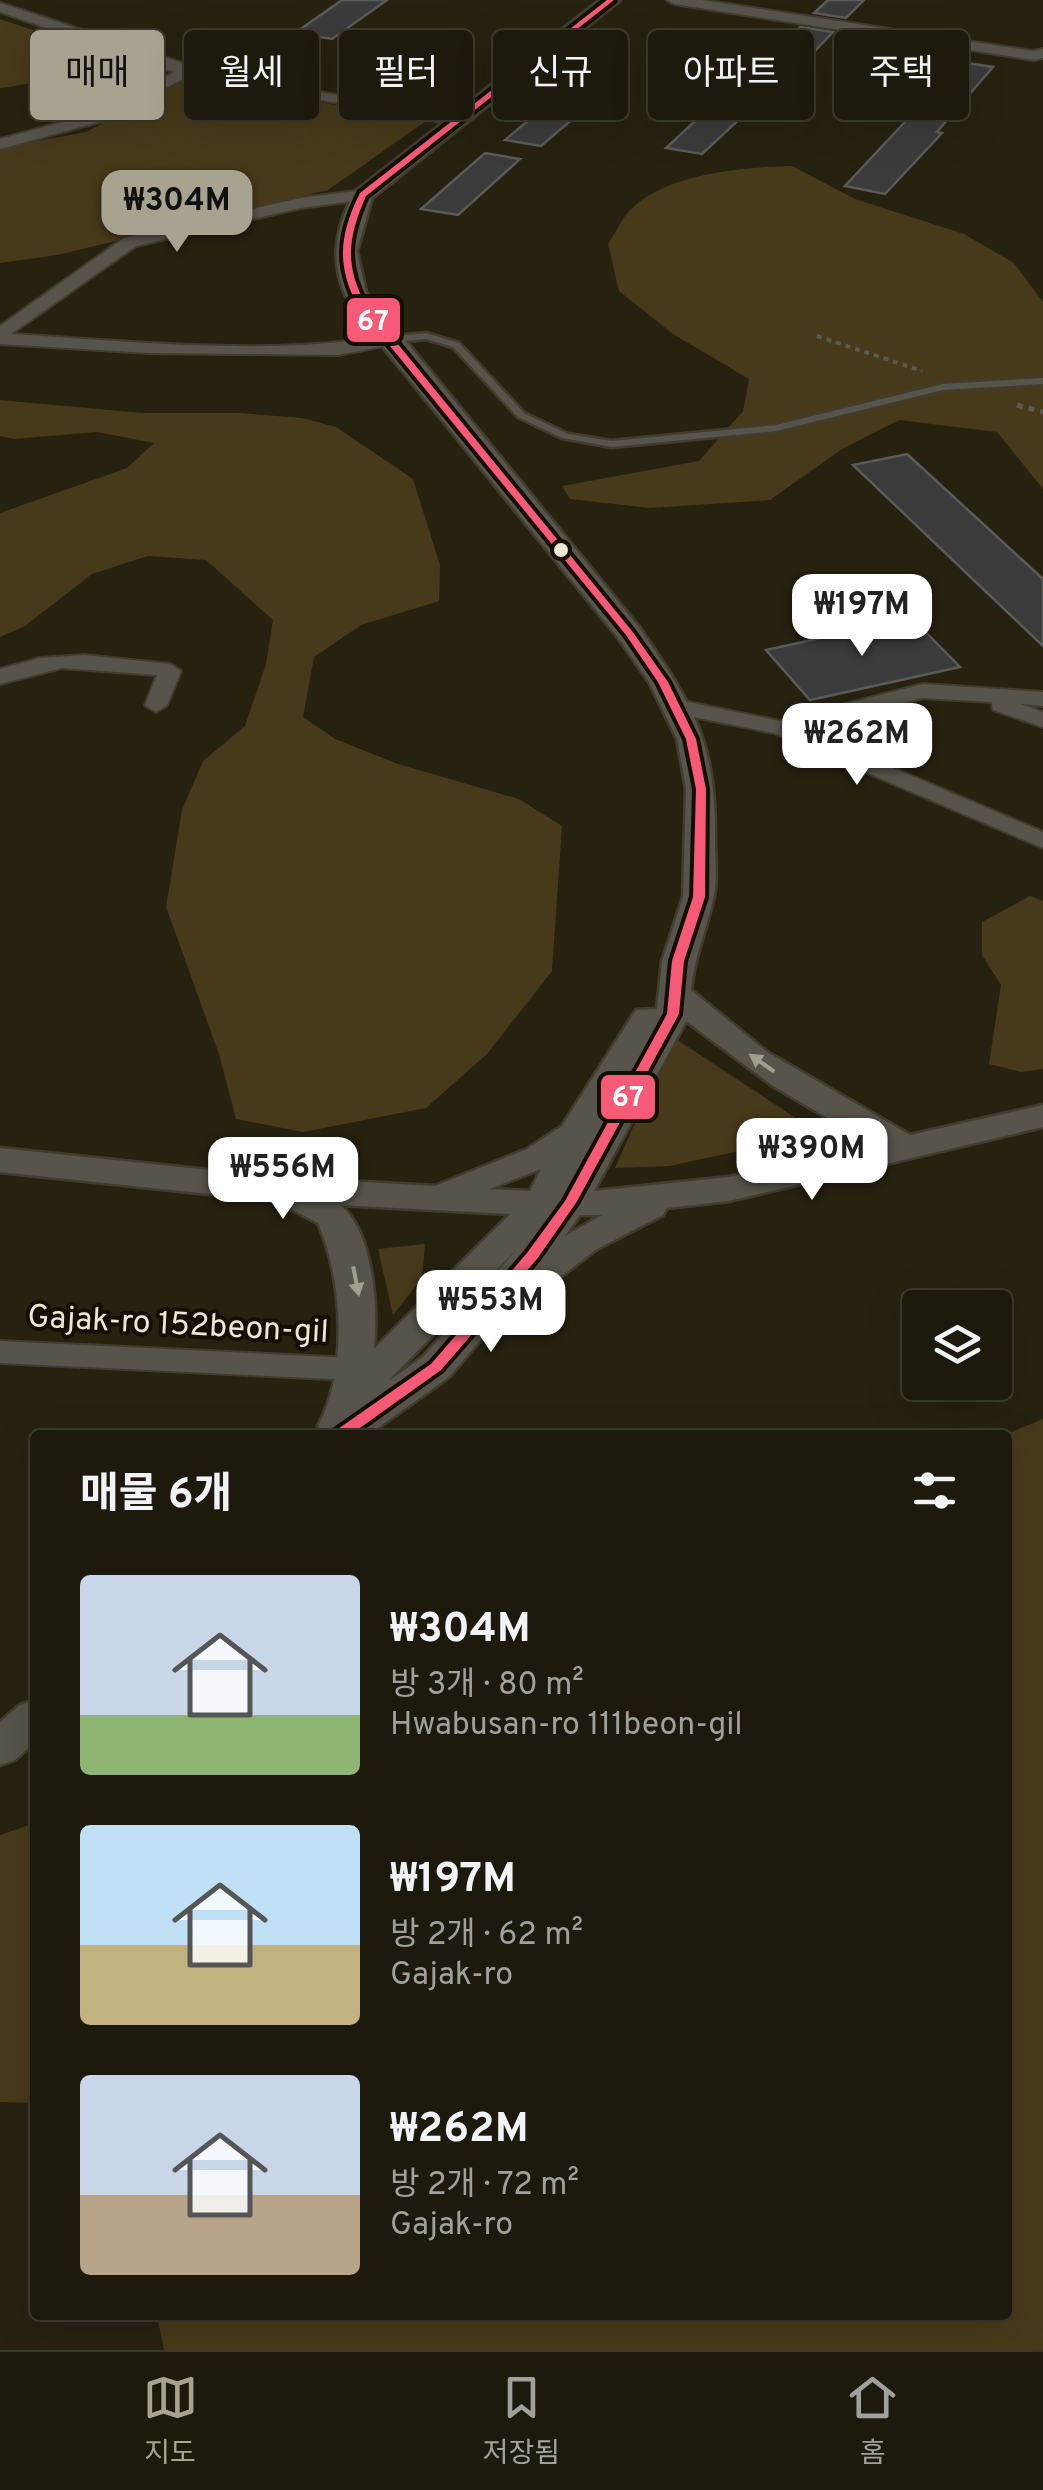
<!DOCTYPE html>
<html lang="ko">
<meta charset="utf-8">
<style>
:root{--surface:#1d190c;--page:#2a261a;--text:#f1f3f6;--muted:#a0a09d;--line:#3b382d;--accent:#a8a291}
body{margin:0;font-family:Overpass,"Noto Sans KR",sans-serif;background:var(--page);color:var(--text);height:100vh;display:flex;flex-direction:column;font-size:38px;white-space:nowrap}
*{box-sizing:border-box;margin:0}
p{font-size:32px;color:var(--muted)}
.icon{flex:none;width:55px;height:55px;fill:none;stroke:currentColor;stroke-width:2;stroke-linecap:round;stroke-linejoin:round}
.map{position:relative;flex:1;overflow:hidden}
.panel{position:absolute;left:30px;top:1430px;width:982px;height:890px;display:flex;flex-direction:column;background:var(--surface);border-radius:10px;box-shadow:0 10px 40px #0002,0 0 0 2px var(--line)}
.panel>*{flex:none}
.top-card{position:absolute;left:30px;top:30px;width:985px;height:90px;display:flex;gap:20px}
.fabs{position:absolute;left:902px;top:1290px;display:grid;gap:20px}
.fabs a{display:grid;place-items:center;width:110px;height:110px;border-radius:10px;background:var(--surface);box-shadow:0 10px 40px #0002,0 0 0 2px var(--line);font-size:50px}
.price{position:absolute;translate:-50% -85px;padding:0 22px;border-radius:20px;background:#fff;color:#222;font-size:32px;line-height:65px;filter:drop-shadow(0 2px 5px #0008)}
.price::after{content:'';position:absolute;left:50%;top:60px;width:30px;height:22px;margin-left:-15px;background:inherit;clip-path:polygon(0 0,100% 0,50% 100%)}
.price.on{background:var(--accent);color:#111}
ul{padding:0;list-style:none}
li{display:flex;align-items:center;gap:30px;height:250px;padding:0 50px}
li span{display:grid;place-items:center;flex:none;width:280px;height:200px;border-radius:10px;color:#555}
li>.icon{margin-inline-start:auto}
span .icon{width:120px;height:120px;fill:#fffc;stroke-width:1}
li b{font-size:42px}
h2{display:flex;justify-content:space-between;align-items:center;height:120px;padding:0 50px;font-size:42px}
.tag{padding:0 35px;border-radius:10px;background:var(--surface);box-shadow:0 10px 40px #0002,0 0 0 2px var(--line);font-size:35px;line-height:90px}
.tag.on{background:var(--accent);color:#111}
.tabs{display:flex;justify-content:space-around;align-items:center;height:140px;border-top:2px solid var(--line);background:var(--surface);font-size:28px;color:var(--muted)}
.tabs a{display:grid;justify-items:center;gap:5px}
.tabs .on{color:var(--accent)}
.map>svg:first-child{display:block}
.green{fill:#473a1a}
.building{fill:#3b3b3c;stroke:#5a5a58;stroke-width:2.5}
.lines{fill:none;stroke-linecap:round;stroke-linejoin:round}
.service-casing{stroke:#413c2d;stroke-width:5}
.minor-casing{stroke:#413c2d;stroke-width:4}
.tertiary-casing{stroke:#413c2d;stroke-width:5}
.path-far1{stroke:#5d594f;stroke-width:4;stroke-dasharray:5 5;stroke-linecap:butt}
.path{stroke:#5d594f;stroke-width:5;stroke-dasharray:6 6;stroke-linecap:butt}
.service{fill:#57544b;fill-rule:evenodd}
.minor{fill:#57544b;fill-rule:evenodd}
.tertiary{fill:#57544b;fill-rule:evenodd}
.bus-1-casing{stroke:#140f04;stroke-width:8}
.bus-1{fill:#f75a77;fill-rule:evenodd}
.oneway{fill:#a29e90}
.bus-dot{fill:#eee7d6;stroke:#140f04;stroke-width:4}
.labels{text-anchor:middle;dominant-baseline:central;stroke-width:8;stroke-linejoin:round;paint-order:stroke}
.street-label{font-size:32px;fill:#eee7d6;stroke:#140f04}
.line-badge{stroke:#140f04;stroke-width:4}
.badge-label{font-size:28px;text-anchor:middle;font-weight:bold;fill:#fff}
</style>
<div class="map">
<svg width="1043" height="2350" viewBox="0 0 1043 2350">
<rect width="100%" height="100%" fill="#272110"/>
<!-- green -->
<path class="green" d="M0 19 54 37 72 48C64 77 26 86 0 88Z
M187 79 426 121 328 190 57 255 0 263V148L86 132Z
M792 166 855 199 964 234 1014 263 1043 302V489L997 432 899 420 842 449 770 500 650 508 570 499 562 486 699 461 743 411 749 379 673 334 619 291 608 244C615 234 621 220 629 211 665 173 744 167 792 166Z
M0 400 143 413H240L302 418 336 427 413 479 440 565 439 601 361 625 314 657 303 717 335 739 398 764 519 799 562 826 552 971 487 1054 426 1108 303 1132 236 1119 219 1054 166 907 182 810 203 761 245 726 266 664 273 620 206 560 148 556 92 574 25 626 0 637V513L127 468 154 443 97 432 14 439 0 436Z
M1030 896 1043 901V1069L1021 1072 989 1064 1001 985 982 955V922Z
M673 1037 820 1134 669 1166 615 1168Z
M425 1244 422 1278 393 1315 378 1249Z
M1043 1419V2350H164L157 2315H1008V1435H1004Z
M35 1823V2103L0 2102V1835Z"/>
<!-- building -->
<path class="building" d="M342 0H387L332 39 295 33Z
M828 0H864L846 18 814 13Z
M800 27 833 32 786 81 752 76Z
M961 62 993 67 937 132 942 133 885 194 845 186Z
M566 89 601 95 541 146 505 140Z
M709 108 745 114 702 154 666 148Z
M485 153 520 159 458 215 421 209Z
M907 454 1043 579V646L853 465Z
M912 618 960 667 810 700 766 650Z"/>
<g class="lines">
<defs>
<path id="service" d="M426 333 459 343 524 413 568 434 612 441 776 425 943 384 1043 378V384L943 390 776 431 612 447 562 438 518 417 453 347 426 339 389 343 384 340 389 337Z"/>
<path id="minor" d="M667 0H702L1033 51 1043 49V58L1034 60 674 4Z
M0 3 222 76 458 115 466 120 458 125 189 76 103 121 0 149V139L92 114 174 72 0 12Z
M363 190 369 191V199L301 208 136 246 11 334C129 341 274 357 388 335L394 336V344L338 355 149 353 0 344V326L124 238 301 198Z
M84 655 170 664 181 671 167 705 156 712 145 705 157 675 62 668 0 684V669L40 658Z
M923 684 1043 692V706L1020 704 1043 712V727L993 710 992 702 923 698 802 729 1043 832V848L774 733 678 714 667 707 678 700 780 721Z
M0 1341 352 1358 362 1361 367 1369 362 1377 352 1380 0 1363Z"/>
<path id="tertiary" d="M600 0H620L372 198 357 251 366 292 639 627C693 705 716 741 715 839 715 858 718 881 713 900 706 931 694 958 691 990L767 1052 910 1135 1043 1105V1127L729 1201 667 1208 663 1215 597 1249 538 1294 518 1296 449 1377 368 1435H321L318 1426C348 1371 343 1281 318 1223L275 1201 0 1172V1148L276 1177 435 1186 527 1149 562 1126 636 1010 657 1009 662 961 683 897 686 789 677 739 649 682 619 639 354 311C329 272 332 230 356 191ZM686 1021 773 1086 872 1144 729 1177 594 1191ZM541 1169 530 1191 489 1189ZM340 1205 510 1214 374 1349C378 1309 374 1232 340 1205ZM580 1215H602L565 1236ZM517 1249 423 1357 390 1380 393 1376Z
M35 1700V1742L15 1760 0 1765V1722L20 1705Z"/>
</defs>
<!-- service casing -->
<use href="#service" class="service-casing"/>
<!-- minor casing -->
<use href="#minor" class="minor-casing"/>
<!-- tertiary casing -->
<use href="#tertiary" class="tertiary-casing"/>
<!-- path-far1 -->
<path class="path-far1" d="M817 336 922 371"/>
<!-- path -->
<path class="path" d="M1017 405 1043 412"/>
<!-- service -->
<use href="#service" class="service"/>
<!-- minor -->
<use href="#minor" class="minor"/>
<!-- tertiary -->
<use href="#tertiary" class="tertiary"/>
<defs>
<path id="bus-1" d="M607 0H614L366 196C348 237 344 265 366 305L632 631 668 682 696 739 706 789 705 897 684 961 679 1014 576 1203 537 1259 441 1370 350 1435H333L335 1431 431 1364 527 1253 565 1201 667 1014 672 961 693 897 696 789 686 739 658 682 626 635 359 308C336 267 339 235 360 193Z"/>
</defs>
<!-- bus-1 casing -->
<use href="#bus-1" class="bus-1-casing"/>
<!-- bus-1 -->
<use href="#bus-1" class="bus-1"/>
</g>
<!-- one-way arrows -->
<defs><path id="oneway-solid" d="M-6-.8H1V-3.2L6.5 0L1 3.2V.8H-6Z" transform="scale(2.5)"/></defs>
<g class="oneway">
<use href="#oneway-solid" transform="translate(762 1063) rotate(-145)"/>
<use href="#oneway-solid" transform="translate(356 1281) rotate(79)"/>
</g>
<!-- markers -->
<circle class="bus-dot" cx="561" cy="550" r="9"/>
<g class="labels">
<!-- street labels -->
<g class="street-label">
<text transform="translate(178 1326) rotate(3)">Gajak-ro 152beon-gil</text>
</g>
</g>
<g class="line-badge">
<rect x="345" y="296" width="57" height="48" rx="10" fill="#f75a77"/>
<rect x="599" y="1073" width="58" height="48" rx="10" fill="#f75a77"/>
</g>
<g class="badge-label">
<text x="373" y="330">67</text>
<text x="628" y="1106">67</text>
</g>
</svg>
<div class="fabs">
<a><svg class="icon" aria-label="layers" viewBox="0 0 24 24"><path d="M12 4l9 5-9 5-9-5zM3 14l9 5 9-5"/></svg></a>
</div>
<b class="price on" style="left:177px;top:255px">₩304M</b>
<b class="price" style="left:862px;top:659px">₩197M</b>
<b class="price" style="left:857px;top:788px">₩262M</b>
<b class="price" style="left:812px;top:1203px">₩390M</b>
<b class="price" style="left:283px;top:1222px">₩556M</b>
<b class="price" style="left:491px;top:1355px">₩553M</b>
<div class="top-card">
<a class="tag on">매매</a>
<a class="tag">월세</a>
<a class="tag">필터</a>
<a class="tag">신규</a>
<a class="tag">아파트</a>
<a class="tag">주택</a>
</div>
<section class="panel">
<h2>매물 6개<svg class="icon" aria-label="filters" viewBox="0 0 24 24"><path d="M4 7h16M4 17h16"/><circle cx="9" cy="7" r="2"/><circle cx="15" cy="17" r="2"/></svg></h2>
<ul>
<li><span style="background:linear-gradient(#c9d6e8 70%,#8fb573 0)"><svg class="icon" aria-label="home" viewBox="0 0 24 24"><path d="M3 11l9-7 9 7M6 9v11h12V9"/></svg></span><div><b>₩304M</b><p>방 3개 · 80 m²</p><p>Hwabusan-ro 111beon-gil</p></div></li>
<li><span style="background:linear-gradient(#bfe0f5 60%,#c2b280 0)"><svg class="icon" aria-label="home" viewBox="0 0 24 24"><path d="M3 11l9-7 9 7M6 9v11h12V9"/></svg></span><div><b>₩197M</b><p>방 2개 · 62 m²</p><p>Gajak-ro</p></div></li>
<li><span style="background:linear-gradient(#c9d6e8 60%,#b9a48a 0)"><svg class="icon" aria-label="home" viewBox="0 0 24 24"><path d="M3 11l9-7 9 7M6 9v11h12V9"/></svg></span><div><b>₩262M</b><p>방 2개 · 72 m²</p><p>Gajak-ro</p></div></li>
</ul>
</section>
</div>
<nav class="tabs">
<a class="on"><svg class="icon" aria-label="map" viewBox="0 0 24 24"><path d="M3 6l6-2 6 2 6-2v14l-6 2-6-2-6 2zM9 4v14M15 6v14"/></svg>지도</a>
<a><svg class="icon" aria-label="saved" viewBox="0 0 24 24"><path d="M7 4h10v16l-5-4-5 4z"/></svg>저장됨</a>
<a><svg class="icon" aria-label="home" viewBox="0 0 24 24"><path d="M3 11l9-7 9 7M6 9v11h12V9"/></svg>홈</a>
</nav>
